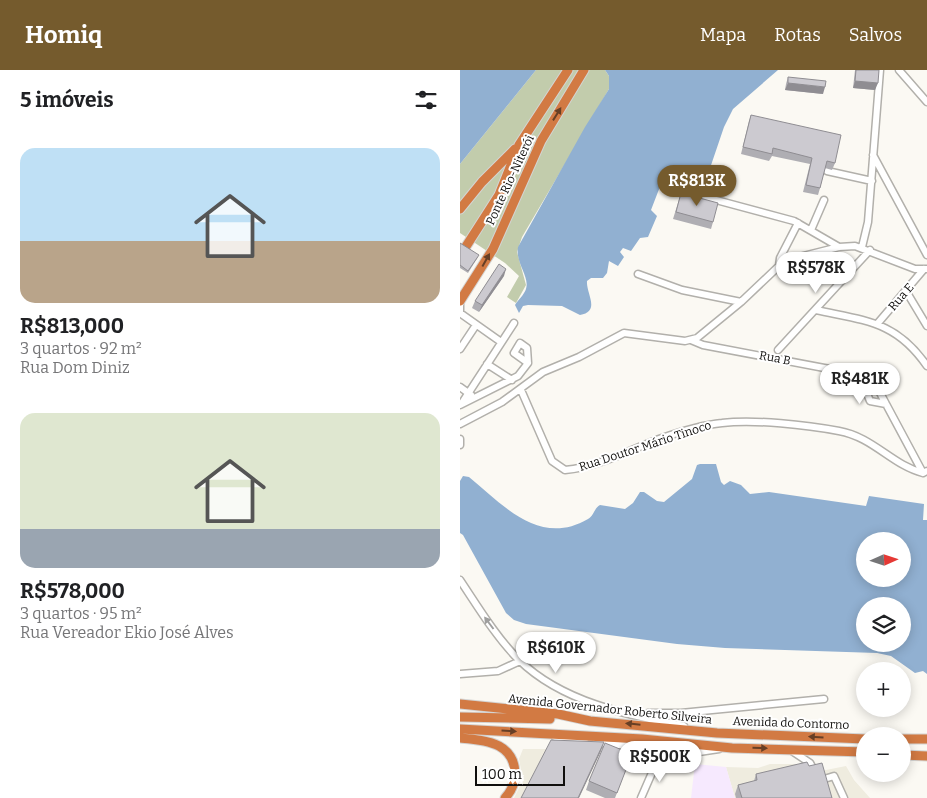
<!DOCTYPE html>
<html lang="pt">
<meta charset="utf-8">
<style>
:root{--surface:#fff;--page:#f6f6f6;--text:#202124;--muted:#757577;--accent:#755b2d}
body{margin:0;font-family:Bitter,serif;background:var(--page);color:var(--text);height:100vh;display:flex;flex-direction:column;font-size:19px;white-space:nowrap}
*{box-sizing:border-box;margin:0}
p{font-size:16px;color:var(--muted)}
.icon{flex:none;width:28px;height:28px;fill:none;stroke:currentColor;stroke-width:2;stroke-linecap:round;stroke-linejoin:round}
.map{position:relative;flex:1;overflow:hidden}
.panel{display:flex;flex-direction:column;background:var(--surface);width:460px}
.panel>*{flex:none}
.needle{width:32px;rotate:87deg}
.buttons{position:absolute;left:396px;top:462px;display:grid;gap:10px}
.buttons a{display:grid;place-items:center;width:55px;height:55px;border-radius:50%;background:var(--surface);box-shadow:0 2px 12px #0003;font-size:25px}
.scale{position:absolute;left:15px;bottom:12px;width:90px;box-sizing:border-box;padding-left:5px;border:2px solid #100f0d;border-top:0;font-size:14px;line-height:18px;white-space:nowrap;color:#100f0d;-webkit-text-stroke:4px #fff;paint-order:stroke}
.price{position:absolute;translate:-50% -42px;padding:0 11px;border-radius:18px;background:#fff;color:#222;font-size:16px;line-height:32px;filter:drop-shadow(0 1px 2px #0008)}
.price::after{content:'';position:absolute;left:50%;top:30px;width:15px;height:11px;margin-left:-8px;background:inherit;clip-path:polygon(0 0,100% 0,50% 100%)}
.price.active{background:var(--accent);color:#fff}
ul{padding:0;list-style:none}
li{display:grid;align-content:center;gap:10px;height:265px;padding:0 20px}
li span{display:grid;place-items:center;height:155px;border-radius:15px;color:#555}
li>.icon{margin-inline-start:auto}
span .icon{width:90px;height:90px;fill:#fffc;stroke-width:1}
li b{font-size:21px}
h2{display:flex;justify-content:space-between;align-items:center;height:60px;padding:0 20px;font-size:21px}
header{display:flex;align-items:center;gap:30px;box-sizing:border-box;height:70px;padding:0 25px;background:var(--accent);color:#fff}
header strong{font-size:24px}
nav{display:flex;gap:28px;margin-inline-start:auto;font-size:18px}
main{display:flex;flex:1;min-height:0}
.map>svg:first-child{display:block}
.built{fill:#efecdf}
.industrial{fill:#f6e9fe}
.green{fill:#c2ccac}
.water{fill:#91b0d1;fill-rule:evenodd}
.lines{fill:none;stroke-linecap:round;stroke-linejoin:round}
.minor-casing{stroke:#b2b0ab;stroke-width:9}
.highway-casing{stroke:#d4d4d3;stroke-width:11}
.minor{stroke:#fff;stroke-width:6}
.highway{stroke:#d27a43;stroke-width:9}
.wall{fill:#afaeb3}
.shaded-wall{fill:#8f8d92}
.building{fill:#cccad0;stroke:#8f8d92}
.oneway{fill:#673f25}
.oneway2{fill:#9f9f9e}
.labels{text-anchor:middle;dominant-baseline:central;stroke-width:4;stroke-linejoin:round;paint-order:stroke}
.street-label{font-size:12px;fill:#100f0d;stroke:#fff}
</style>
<header>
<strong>Homiq</strong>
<nav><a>Mapa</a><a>Rotas</a><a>Salvos</a></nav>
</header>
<main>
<section class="panel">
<h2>5 imóveis<svg class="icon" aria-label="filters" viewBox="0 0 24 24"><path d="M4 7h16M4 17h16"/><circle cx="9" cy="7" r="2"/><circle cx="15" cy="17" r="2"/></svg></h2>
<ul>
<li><span style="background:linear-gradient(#bfe0f5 60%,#b9a48a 0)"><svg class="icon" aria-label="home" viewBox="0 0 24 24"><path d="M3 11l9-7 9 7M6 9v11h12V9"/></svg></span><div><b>R$813,000</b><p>3 quartos · 92 m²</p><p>Rua Dom Diniz</p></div></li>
<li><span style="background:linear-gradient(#dfe7d0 75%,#9aa5b1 0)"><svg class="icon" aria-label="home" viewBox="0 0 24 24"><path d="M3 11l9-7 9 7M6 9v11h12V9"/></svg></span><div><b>R$578,000</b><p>3 quartos · 95 m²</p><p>Rua Vereador Ekio José Alves</p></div></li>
</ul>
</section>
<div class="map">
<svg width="467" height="728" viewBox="0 0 467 728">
<rect width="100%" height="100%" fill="#fbf9f3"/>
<!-- built -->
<path class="built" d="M63 679H88L63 728H54L63 710 59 689Z
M310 694H345L361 701 386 696 394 710 410 728H275L266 697 298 698Z"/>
<!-- industrial -->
<path class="industrial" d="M235 694 266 697 275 728H231Z"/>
<!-- green -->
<path class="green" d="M76 0H145L149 6V19L62 167 57 182 66 215 56 233 47 227 59 206 45 193 0 163V94Z"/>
<!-- water -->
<path class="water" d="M0 0H76L0 94Z
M145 0H318L273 39 264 57 247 107 217 95 213 102 206 101 191 140 197 146 188 167 180 168 171 181 163 178 160 182 164 187 158 196 149 191 147 203 143 208H131L127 211C126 224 141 241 120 245L102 236 68 235 63 236 59 243 55 235C58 230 64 225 66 219 70 206 55 193 58 177L125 57 149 19V6Z
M240 394H256L261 412 264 415 270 411 281 415 290 424 309 422 406 436 409 426 464 434 463 450H467V604L463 601 455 603 431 586 417 583 265 578 217 574 66 554 54 550 46 543 3 465 0 463V411L3 406 9 407C44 436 80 477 128 449 134 446 134 438 140 435L165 439 173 433 180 422H184L197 431 204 432 232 409 237 395ZM442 471V509H405V471ZM442 536V574H405V536Z"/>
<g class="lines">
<defs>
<path id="minor" d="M439 0 467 32
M413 85 467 185
M367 101 412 111
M204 116 334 151 379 177
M351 160 364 130
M402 177 408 152 420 0
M319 196 320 188 338 153
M178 204 222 220 281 232
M446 221 467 256
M0 231V243L41 272
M356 240C406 251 436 251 467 296
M418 253 464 199
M231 270 243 275 396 304 409 309 418 319 463 403
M0 279 16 255
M318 280 410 180
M27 294 52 310
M409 309 408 326 410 331 426 334
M0 317 11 325
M61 320 92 391 105 400C138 397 168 381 199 369 219 362 241 355 262 353 294 349 347 355 379 361 413 367 432 395 463 403L467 401
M2 333 54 253
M0 335 58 306 68 293 67 278 60 273 54 283 68 293
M0 354 42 332 83 302 119 287 164 263 225 271 237 268 281 232 319 196 331 189 379 177 395 176 455 199H467
M0 369V375
M0 510C18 537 36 567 59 590 102 632 167 645 224 656
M0 604 38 601 60 591
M186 648 188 643H221L364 629
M95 667 125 672
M135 673 239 682 259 679
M332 681 350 693 355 702
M361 710 374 706 384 728
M181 728 198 689"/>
<path id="highway" d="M0 139 22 112 55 79
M5 178 39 125 59 75 108 0
M0 231 33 179 81 71 124 0
M0 634 98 644 130 651 257 663 405 669
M0 647 90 649
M0 659 182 669 272 678 405 682
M0 668C12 669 28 670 39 676 59 687 59 713 45 728
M442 669H467
M442 685 467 686"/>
</defs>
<!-- minor casing -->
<use href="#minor" class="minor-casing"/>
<!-- highway casing -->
<use href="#highway" class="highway-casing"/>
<!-- minor -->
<use href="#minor" class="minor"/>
<!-- highway -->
<use href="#highway" class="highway"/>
</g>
<!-- wall -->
<path class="wall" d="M395 0H419L415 20 393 18Z
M328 7 363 24 325 20 326 14Z
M291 45 375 93 372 100 365 98 360 118 358 125 343 122 350 94 312 86 309 91 281 84 289 51Z
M221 123 253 152 251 159 213 149Z
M0 173 18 187 8 203 0 198Z
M44 206 19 242 12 238 15 231Z
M172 684 155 728H145L126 720 129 711Z
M349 696 372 728H276L275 724 278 715 294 711 296 704Z"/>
<!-- shaded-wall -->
<path class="shaded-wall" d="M395 11 418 13 415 20 393 18Z
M328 13 365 17 363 24 325 20Z
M46 199 44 206 19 242 22 235Z
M144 672 141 681 119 728H118Z"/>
<!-- building -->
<path class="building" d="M396 0H419L418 13 395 11Z
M328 7 366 11 365 17 328 13Z
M291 45 381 65 375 93 367 91 360 118 346 115 352 88 313 78 312 84 283 77Z
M221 123 258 133 253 152 216 142Z
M0 173 19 185 8 201 0 195Z
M39 194 46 199 22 235 15 231Z
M91 670 144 672 118 728H61Z
M145 673 172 684 157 723 129 711Z
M347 692 349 696 362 693 372 728H282L278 715 297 710 296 704Z"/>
<!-- one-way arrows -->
<defs><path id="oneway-solid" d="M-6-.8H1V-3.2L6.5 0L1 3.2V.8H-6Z" transform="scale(1.25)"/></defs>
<g class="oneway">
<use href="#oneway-solid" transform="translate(97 44) rotate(-58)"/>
<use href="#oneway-solid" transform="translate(26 190) rotate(-61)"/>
<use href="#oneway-solid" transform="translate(173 654) rotate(-174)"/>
<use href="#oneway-solid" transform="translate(49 661) rotate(3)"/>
<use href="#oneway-solid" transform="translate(356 667) rotate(-177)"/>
<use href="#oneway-solid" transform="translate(300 678) rotate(1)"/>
</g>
<use class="oneway2" href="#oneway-solid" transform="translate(29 553) rotate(-127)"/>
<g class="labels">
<!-- street labels -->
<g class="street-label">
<text transform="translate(50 110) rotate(-65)">Ponte Rio-Niterói</text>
<text transform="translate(441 227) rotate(-49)">Rua E</text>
<text transform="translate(315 288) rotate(11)">Rua B</text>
<text transform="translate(185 376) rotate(-18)">Rua Doutor Mário Tinoco</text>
<text transform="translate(150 639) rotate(6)">Avenida Governador Roberto Silveira</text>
<text transform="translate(331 653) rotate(2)">Avenida do Contorno</text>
</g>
</g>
</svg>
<div class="buttons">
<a><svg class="needle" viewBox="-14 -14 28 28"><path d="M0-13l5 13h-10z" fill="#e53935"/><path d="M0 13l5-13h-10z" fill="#757577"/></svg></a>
<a><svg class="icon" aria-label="layers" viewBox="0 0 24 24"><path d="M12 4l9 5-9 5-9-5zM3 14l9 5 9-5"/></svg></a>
<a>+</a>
<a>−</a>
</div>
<div class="scale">100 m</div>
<b class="price active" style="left:237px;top:137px">R$813K</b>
<b class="price" style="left:356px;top:224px">R$578K</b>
<b class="price" style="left:400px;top:335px">R$481K</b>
<b class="price" style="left:96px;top:604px">R$610K</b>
<b class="price" style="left:200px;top:713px">R$500K</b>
</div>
</main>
